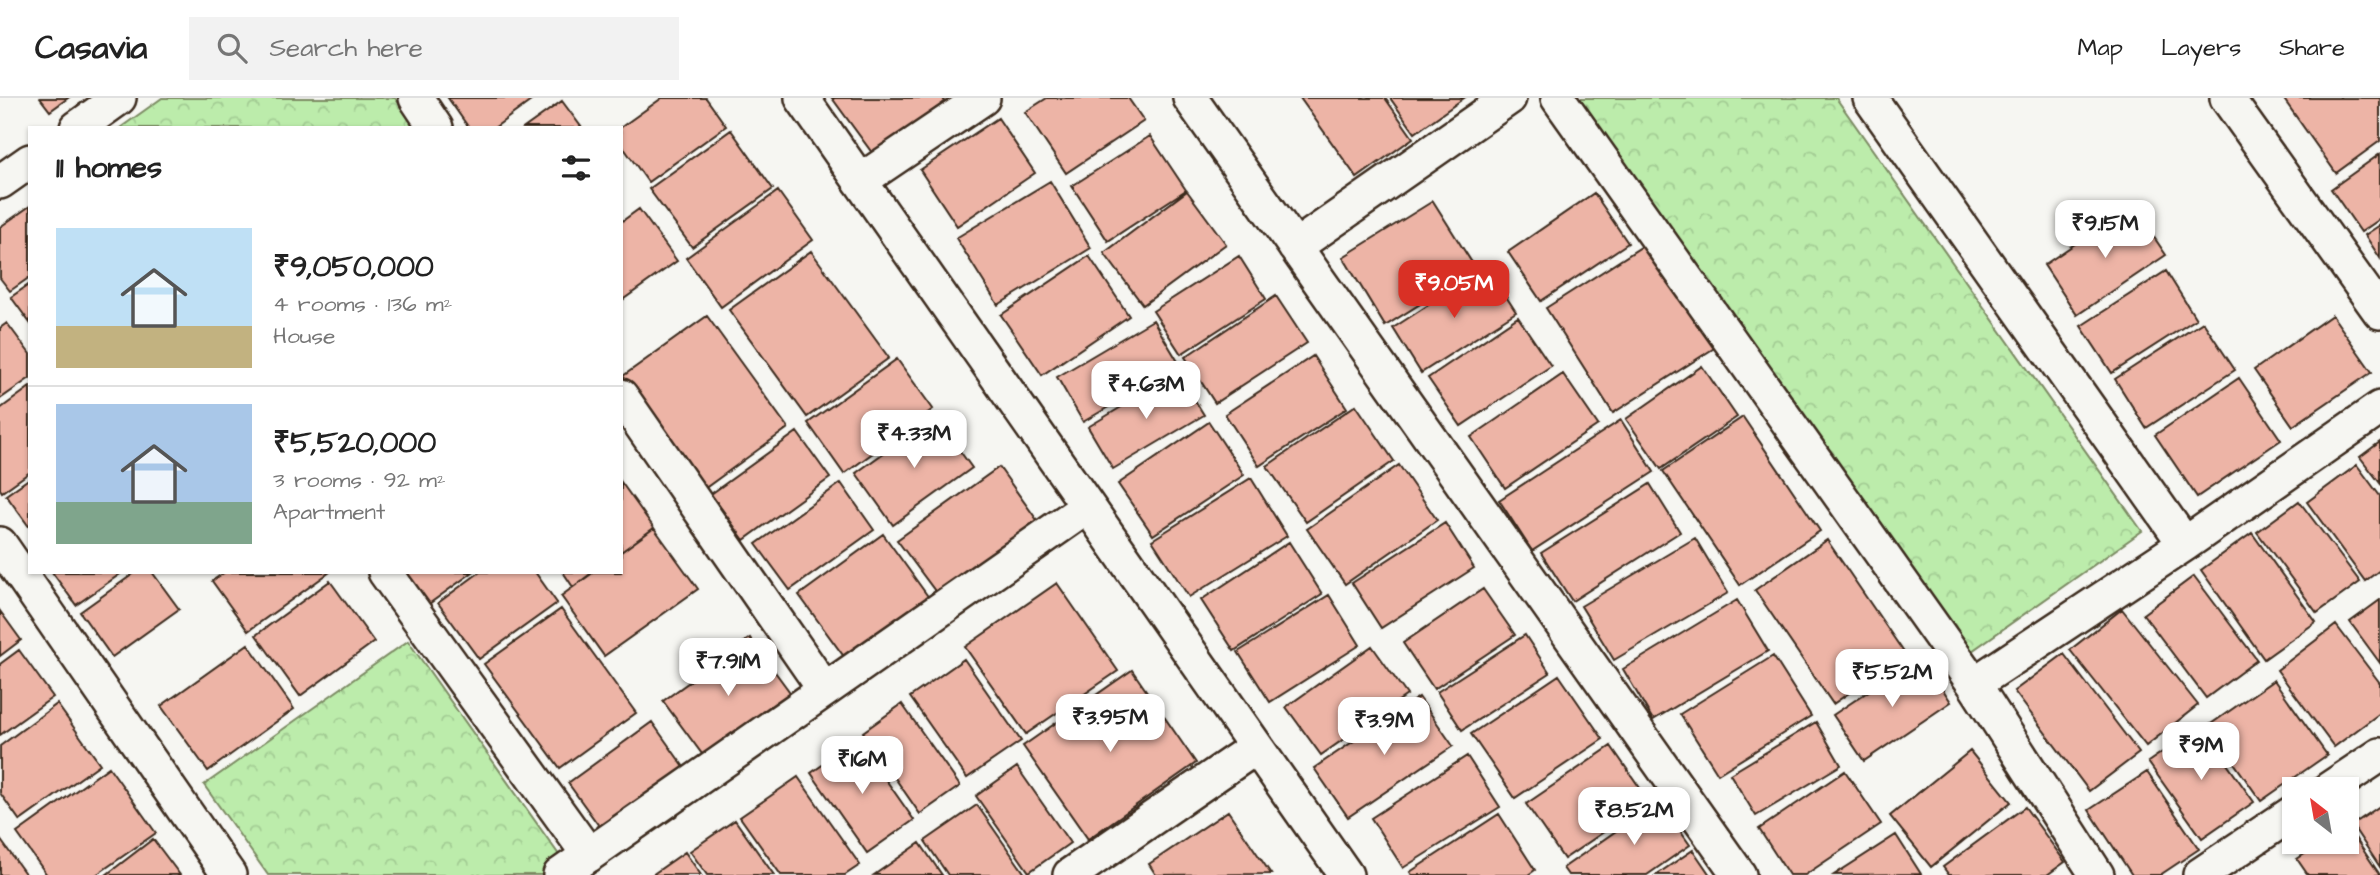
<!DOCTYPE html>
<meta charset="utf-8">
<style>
:root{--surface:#fff;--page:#f2f2f2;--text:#222;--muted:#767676;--line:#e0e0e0;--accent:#d93025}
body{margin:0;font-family:"Architects Daughter",sans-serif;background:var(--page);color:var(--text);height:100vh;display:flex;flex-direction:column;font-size:26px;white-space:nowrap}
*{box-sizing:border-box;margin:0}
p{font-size:23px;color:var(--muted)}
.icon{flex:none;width:38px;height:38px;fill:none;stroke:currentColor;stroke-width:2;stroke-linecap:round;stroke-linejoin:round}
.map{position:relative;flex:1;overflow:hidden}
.details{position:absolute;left:28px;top:28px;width:595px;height:448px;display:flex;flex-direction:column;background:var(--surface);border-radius:0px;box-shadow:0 2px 5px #0004}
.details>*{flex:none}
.needle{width:46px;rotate:329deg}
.fabs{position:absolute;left:2282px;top:679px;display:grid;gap:14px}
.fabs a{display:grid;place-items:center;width:77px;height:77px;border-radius:0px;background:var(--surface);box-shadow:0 2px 5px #0004;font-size:35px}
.price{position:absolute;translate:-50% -60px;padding:0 16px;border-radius:14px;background:#fff;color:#222;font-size:23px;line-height:46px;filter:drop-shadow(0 2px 4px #0008)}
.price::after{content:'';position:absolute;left:50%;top:42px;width:21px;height:16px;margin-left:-10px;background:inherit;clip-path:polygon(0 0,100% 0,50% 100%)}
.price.on{background:var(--accent);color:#fff}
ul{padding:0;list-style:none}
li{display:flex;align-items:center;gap:21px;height:175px;padding:0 28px}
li+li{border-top:2px solid var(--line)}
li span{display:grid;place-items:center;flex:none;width:196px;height:140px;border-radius:0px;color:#555}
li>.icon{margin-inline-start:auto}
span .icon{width:84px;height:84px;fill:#fffc;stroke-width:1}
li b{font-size:30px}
h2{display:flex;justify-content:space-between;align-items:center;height:84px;padding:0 28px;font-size:30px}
header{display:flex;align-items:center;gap:42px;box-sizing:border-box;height:98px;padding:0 35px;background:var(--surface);border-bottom:2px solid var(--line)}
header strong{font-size:33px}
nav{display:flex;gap:38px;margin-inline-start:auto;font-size:24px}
.search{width:490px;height:63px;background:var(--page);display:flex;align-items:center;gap:18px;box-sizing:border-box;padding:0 24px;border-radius:0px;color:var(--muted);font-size:26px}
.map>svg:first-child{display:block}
.park{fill:url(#park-crowns);stroke:#7c8b64;stroke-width:2}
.building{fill:#edb4a6;stroke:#3b2a1e;stroke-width:2}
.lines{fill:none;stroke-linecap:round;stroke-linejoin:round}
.minor-casing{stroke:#3b2a1e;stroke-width:38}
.minor{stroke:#f6f6f2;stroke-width:33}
</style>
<header>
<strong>Casavia</strong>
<div class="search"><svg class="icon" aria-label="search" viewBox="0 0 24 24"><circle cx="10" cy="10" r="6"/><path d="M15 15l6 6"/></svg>Search here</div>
<nav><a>Map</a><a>Layers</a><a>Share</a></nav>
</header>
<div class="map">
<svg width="2380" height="777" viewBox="0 0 2380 777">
<defs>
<pattern id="park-crowns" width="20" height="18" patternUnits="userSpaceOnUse" patternTransform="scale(1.75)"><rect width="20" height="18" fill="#bcecab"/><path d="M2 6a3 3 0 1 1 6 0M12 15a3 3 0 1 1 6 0" fill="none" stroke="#a2cb93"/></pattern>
</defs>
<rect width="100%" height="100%" fill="#f6f6f2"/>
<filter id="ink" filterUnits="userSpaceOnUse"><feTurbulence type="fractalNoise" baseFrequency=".0143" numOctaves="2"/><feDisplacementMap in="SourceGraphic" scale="14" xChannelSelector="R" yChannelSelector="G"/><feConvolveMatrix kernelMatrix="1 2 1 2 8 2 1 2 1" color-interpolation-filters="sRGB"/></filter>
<g filter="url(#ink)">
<!-- park -->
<path class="park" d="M162 0H395L416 30H120Z
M1577 0H1836L2142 433 1969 555Z
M408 543 564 764 545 777H268L204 687Z"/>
<!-- building -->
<path class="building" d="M40 0H68L50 13Z
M448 0H535L494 30H469Z
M662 0H706L726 28 648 84 621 46 620 30Z
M832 0H943L945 4 873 56Z
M1047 0H1128L1144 23 1066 75 1025 14Z
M1300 0H1385L1413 40 1357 80Z
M1390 0H1464L1415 35Z
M2283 0H2380V43L2336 75Z
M562 3 582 30H524Z
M998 20 1035 75 957 128 920 72Z
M731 32 773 91 692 149 649 91Z
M1150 38 1186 92 1108 143 1072 88Z
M2380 56V121L2361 134 2331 91Z
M1050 83 1091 150 998 207 956 140Z
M778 93 813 142 721 209 686 160Z
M1187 93 1226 146 1143 207 1104 155Z
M1594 95 1628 145 1541 203 1508 154Z
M1433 103 1476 171 1385 228 1343 159Z
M2132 107 2166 157 2077 217 2044 167Z
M30 108V179L10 193 0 180V129Z
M639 111 677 163 621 203V124Z
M2380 127V160L2365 137Z
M1652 142 1719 247 1613 315 1546 210Z
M811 153 889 260 807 319 729 212Z
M1089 158 1129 218 1042 277 1001 217Z
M1239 158 1266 201 1181 256 1153 213Z
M1487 169 1516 214 1421 275 1393 230Z
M2166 173 2196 221 2112 275 2081 228Z
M30 186V225L11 199Z
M1276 198 1307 245 1215 305 1185 259Z
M2332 217 2372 274 2293 328 2254 272Z
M707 218 788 330 704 391 623 278Z
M1518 219 1551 268 1461 328 1428 280Z
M1153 222 1180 267 1083 324 1057 279Z
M2203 224 2235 272 2146 330 2115 281Z
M7 225 30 256V280L0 301V230Z
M1313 258 1347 310 1259 368 1225 316Z
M897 261 933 311 844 376 808 325Z
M1702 268 1737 319 1661 371 1626 321Z
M1178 275 1204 317 1113 371 1088 329Z
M1563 276 1598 327 1505 390 1471 339Z
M2239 280 2281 342 2197 399 2155 337Z
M30 289V374L2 394 0 391V311Z
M1356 307 1394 363 1306 424 1267 368Z
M935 318 972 370 893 427 856 375Z
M1743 319 1820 433 1740 487 1663 373Z
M1621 322 1654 374 1532 453 1499 402Z
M1209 324 1244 377 1153 437 1118 386Z
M797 334 830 380 744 442 711 396Z
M2380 344V385L2360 359Z
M1399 367 1437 422 1345 486 1307 431Z
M2357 367 2380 398V472L2365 483 2307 404Z
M999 369 1042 429 941 501 897 442Z
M30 380V430L6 397Z
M1251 380 1287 438 1189 499 1152 442Z
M621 384 654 430 621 454Z
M841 385 874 432 790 492 756 446Z
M1650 386 1680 434 1572 503 1541 455Z
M2299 403 2360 484 2317 515 2257 434Z
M1445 425 1474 470 1381 530 1352 485Z
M654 430 698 491 604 558 561 498 594 474H621V454Z
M2252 435 2316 524 2264 561 2201 472Z
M883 436 932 504 848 564 799 497Z
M1695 440 1728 495 1614 562 1581 508Z
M1827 442 1905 556 1833 606 1755 492Z
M1289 444 1322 496 1234 553 1201 502Z
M52 474H123L76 507Z
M136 474H152L179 511 112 559 80 514Z
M225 474H330L248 533 212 483Z
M402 474H473L426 508Z
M480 474H535L557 505 479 561 438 505Z
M563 474H593L573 489Z
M2194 478 2257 562 2206 600 2143 516Z
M330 483 374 544 300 598 256 537Z
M1057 485 1118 573 1026 636 965 549Z
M1483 491 1515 537 1434 591 1403 545Z
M1329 497 1360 547 1270 604 1238 554Z
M1737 502 1768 553 1653 622 1623 571Z
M2380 502V565L2350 524Z
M561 511 636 615 560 670 484 566Z
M2122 511 2198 607 2146 648 2070 552Z
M0 513 21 542 0 558Z
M2336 527 2380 585V615L2334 649 2277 572Z
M1525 537 1550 575 1462 632 1437 594Z
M750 540 792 597 705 660 663 603Z
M248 546 294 611 208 673 161 608Z
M1372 548 1407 597 1321 657 1286 609Z
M19 552 53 599 0 637V566Z
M2064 556 2139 655 2089 693 2014 593Z
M1773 558 1811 618 1718 676 1680 616Z
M1921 558 1951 604 1864 663 1833 617Z
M964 561 1021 643 967 680 910 599Z
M1132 572 1196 665 1088 741 1023 648Z
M1559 577 1603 641 1515 700 1471 636Z
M2274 582 2327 657 2261 703 2208 628Z
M1419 599 1453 648 1348 719 1314 670Z
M57 606 100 666 20 723 0 695V648Z
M902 606 960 688 920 716 863 634Z
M652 624 686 672 602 732 568 685Z
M1816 624 1841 667 1756 718 1730 676Z
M2200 628 2254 704 2202 740 2148 664Z
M858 642 914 722 867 755 811 675Z
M1611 648 1649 703 1564 761 1526 706Z
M1970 653 2011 704 1931 769 1890 718Z
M1467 658 1500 709 1403 770 1371 720Z
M109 669 156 735 96 777H47L17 735Z
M1017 669 1070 745 1029 774 976 698Z
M1845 673 1881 726 1805 777H1789L1759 731Z
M2147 674 2199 751 2160 777H2132L2089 712Z
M798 679 860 767 845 777H781L740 719Z
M1659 703 1690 747 1647 777H1568L1563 770Z
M977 707 1025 776 1024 777H948L925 743Z
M2380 708V769L2352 727Z
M2025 709 2065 764 2047 777H1949L1943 769Z
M1228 713 1271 776 1156 777 1149 766Z
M1499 716 1535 772 1528 777H1412L1410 774Z
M735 722 774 777H707L690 753Z
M2347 728 2380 777H2308L2297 761 2323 744H2347Z
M1896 737 1921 776 1834 777Z
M0 741 26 777H0Z
M153 741 180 777H106Z
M920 745 942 777H874Z
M1693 752 1710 777H1656Z
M685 754 701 777H652Z"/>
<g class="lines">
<defs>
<path id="minor" d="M416 0 436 30
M802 0 1346 777
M1190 0 1739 777
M1558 0 1974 586 2097 777
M1870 0 2185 446
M2227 0 2380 214
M77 30 119 0
M860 83 983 0
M0 84 30 63
M1295 149 1509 0
M621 298 825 592
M0 446 229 777
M385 474 589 757
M1974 586 2185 446 2380 310
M2329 691 2380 657
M560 777 1087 409
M1070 777 1256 649
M2200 777 2294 714"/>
</defs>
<!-- minor casing -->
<use href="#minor" class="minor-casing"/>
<!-- minor -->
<use href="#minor" class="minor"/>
</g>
</g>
</svg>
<div class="fabs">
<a><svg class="needle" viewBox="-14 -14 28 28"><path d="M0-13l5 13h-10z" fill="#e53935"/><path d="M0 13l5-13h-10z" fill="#767676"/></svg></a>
</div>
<b class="price" style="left:2105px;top:162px">₹9.15M</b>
<b class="price on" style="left:1454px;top:222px">₹9.05M</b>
<b class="price" style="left:1146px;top:323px">₹4.63M</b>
<b class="price" style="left:914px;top:372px">₹4.33M</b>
<b class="price" style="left:728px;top:600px">₹7.91M</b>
<b class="price" style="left:1892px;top:611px">₹5.52M</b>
<b class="price" style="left:1110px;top:656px">₹3.95M</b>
<b class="price" style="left:1384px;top:659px">₹3.9M</b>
<b class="price" style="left:2201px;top:684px">₹9M</b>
<b class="price" style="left:862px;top:698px">₹16M</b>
<b class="price" style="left:1634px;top:749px">₹8.52M</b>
<section class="details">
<h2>11 homes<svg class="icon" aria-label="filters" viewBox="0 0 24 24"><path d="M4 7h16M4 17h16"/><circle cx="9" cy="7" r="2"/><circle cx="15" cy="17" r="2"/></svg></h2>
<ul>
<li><span style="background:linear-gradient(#bfe0f5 70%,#c2b280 0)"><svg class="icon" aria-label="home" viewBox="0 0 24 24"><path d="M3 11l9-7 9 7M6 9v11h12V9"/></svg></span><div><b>₹9,050,000</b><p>4 rooms · 136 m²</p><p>House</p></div></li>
<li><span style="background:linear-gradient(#a9c7e8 70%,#7fa58c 0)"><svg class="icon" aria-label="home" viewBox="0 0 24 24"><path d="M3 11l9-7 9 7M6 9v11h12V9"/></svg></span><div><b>₹5,520,000</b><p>3 rooms · 92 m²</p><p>Apartment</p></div></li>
</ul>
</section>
</div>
